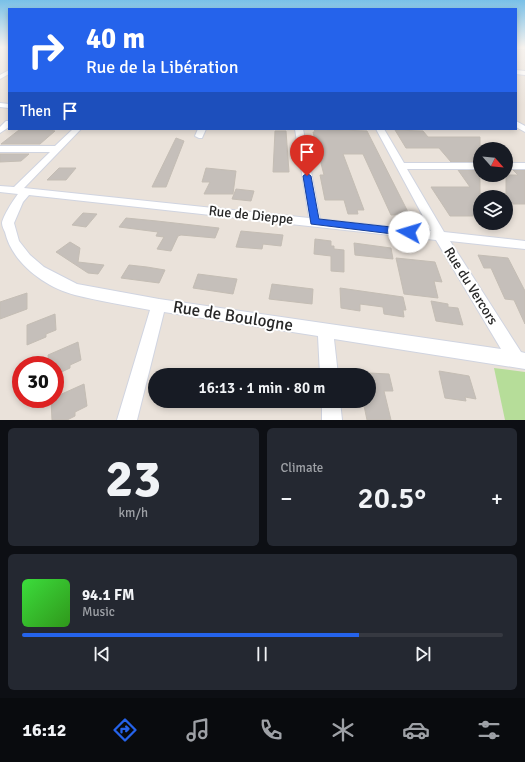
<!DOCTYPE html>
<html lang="en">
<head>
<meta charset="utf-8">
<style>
	:root { --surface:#171b24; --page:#242831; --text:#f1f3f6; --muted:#9ea1a6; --line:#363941; --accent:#2563eb }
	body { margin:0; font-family:Signika,sans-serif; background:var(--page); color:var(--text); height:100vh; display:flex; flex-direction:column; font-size:15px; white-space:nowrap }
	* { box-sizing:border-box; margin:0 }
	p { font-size:13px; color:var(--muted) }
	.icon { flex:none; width:22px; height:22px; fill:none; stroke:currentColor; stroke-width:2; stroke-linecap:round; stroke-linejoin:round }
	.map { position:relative; height:420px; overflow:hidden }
	.panel { display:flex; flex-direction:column; gap:8px; padding:8px; background:#0d0f14; flex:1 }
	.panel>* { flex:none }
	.banner { position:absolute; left:8px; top:8px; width:509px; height:122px; border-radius:0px; box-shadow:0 2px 6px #0003; background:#2563eb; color:#fff; overflow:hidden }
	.needle { width:26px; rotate:117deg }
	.fabs { position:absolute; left:473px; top:142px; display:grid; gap:8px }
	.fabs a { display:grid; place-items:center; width:40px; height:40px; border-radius:50%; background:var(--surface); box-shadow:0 2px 6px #0003; font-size:20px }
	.speed { position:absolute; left:12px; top:356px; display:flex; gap:8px; font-size:20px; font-weight:700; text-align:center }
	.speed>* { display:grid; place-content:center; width:52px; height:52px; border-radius:50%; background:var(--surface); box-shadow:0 2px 6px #0003; line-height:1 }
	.speed .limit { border:6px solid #d22; background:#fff; color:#111 }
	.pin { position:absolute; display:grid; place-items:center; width:34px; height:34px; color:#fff; margin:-41px -17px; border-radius:50% 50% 50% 0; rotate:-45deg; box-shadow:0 0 4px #0007 }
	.pin .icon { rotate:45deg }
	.me { position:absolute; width:44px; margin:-22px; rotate:276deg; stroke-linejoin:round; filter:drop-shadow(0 0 3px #0008) }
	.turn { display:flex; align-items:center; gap:14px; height:84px; padding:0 12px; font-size:18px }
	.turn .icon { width:52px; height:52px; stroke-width:2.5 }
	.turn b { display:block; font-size:28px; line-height:34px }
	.then { display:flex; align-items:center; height:38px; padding:0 12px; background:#0003; gap:8px; font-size:15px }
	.big { font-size:30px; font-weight:600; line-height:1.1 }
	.panel .widget { flex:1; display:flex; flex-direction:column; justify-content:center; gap:6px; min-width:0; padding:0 14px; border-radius:6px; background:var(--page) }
	.panel .dial { align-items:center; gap:0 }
	.dial b { font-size:52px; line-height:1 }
	.song { display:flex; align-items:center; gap:12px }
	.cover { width:48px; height:48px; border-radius:6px; background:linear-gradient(135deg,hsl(120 70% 55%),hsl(110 70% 35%)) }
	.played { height:4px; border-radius:2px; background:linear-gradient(90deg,var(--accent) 70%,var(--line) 70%) }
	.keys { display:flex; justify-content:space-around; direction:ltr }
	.heat { display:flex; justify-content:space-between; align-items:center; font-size:22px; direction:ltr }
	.panel .tiles { flex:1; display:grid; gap:8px; grid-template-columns:1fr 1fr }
	.widget:last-child { grid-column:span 2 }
	.trip { position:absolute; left:148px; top:368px; width:228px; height:40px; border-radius:20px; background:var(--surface); box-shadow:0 2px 6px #0003; font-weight:600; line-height:40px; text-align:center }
	.dock { display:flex; height:64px; justify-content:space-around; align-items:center; background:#090b0e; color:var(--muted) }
	.dock .icon { width:28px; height:28px }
	.dock .selected { color:var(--accent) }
	.dock b { font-size:18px; color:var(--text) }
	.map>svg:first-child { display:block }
</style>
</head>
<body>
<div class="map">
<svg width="525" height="420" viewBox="0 0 525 420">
	<rect width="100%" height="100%" fill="#eae2da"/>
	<!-- green -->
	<path fill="#b6dd99" d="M494,368L525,372V420H505Z"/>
	<!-- building -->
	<g fill="#c5bfba" stroke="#c4bdb4">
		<path d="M314,129L367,131L409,214L391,215L363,154H343L364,210H357L358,214H348L344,200H325L320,175H324L313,132H315Z"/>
		<path d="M19,130H50L55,131L40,144H1Z"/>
		<path d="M395,130L423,131L428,137H480V162H451L439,148H406Z"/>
		<path d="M275,131H286L289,172H273Z"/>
		<path d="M176,138L184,141L166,187H152Z"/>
		<path d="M0,154H29L21,161L0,162Z"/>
		<path d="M59,168H76L66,180H47Z"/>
		<path d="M206,168L236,171L233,194H204L210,182H202Z"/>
		<path d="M458,170H480V216H450L431,187H470Z"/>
		<path d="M513,170H525V204H506V175H518Z"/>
		<path d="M236,189L254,191L251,201L232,199Z"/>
		<path d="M83,213L97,214L86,227L72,225Z"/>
		<path d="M126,218L157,221L219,228L215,238L181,235L178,236L171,251L157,249L164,237L156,236L158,232L119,227Z"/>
		<path d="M241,231L283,235L281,246L263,244L262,249L236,247Z"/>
		<path d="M315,239L331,241V246H334V249L344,250V272L331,271V256L314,254Z"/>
		<path d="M70,242L80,248L78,262L104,265L98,274L88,273L56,252Z"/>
		<path d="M354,243L391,248L393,259L355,255Z"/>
		<path d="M478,255L508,258L525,291V324L514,300L505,299L491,268H484Z"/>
		<path d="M396,258L435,262L442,282L434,281L438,298L404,294Z"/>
		<path d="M129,265L147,267L165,270L159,283L121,278Z"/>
		<path d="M198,274L237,279L233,294L193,288Z"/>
		<path d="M272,284L313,289L312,304L269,299Z"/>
		<path d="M340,288L403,297L406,310H403L404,317L384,314L383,307L360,304V311L341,308Z"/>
		<path d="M27,293V309L0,319V302Z"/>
		<path d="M431,301L448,304V307L458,308L463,325L436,321Z"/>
		<path d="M55,314L56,330L46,334V337L27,345V325Z"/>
		<path d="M78,342L81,360L70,365V368L55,375V365H49L48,355Z"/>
		<path d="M439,371L469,376L476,399L465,397L466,401L445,398Z"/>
		<path d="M369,373L389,374L393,391H384L391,420H367L363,401H369Z"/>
		<path d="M84,384L87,406L75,412V416L67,420H52L51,399H55V397Z"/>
	</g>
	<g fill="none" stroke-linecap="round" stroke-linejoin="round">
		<defs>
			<g id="street">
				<rect x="516" y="47" width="9" height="2"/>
				<path d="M9,70V74L0,79V75Z"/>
				<path d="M0,103L9,104V108L0,107Z"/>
				<path d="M6,121H9V127L0,133V127Z"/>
				<path d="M516,121L525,126V132L516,127Z"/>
				<path d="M73,129H81L24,188L309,218L295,129H303L320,219L431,231L376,129H384L404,163H480V169H407L444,232L525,241V249L450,241L521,352L525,353V369L334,339L338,375H320L318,336L164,312L137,420H117L150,310C125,305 99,301 75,295C45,287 12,263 5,232C4,230 2,226 2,223C3,216 14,199 18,194L0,192V186L14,187L50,152H0V146H55ZM29,195L436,240L501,349L159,299L77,284L44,267L30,255L19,241L14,223L23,202Z"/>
				<path d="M198,129H206L202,138H199L195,136Z"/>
				<rect x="506" y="163" width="19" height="6"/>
				<path d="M322,401H340L342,420H322Z"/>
			</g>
			<path id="secondary" d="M516,70L525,71V75L516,74Z"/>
		</defs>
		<!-- street casing -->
		<use href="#street" stroke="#d0d4e0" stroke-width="2"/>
		<!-- secondary casing -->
		<use href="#secondary" stroke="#d0d4e0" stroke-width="2"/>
		<!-- street -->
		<use href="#street" fill="#fff" fill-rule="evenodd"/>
		<!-- secondary -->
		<use href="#secondary" fill="#fff" fill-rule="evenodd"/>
	</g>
	<!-- sky -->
	<linearGradient id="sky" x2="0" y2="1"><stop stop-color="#79c0e7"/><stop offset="0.45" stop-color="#f6f2ee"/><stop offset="1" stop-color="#f6f2ee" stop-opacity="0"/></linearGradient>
	<rect width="525" height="105" fill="url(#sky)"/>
	<!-- route -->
	<path fill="#2563eb" stroke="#184099" d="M307,173L311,176L319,219L409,229L414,232L409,236L311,224L303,176Z"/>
	<g text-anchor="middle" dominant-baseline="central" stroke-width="4" stroke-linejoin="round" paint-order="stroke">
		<!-- street labels -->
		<g font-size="14" fill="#282828" stroke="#fff">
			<text transform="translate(251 215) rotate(6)">Rue de Dieppe</text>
			<text transform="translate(471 286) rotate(58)">Rue du Vercors</text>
		</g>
		<!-- near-street labels -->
		<g font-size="17" fill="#282828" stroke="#fff">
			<text transform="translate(233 316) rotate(9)">Rue de Boulogne</text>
		</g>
	</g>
</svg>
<div class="fabs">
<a><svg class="needle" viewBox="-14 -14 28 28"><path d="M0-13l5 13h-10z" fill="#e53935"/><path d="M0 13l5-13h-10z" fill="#9ea1a6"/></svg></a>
<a><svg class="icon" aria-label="layers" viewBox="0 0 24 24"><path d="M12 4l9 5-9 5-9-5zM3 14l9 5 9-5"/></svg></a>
</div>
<div class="speed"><div class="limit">30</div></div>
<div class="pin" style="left:307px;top:176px;background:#d93025"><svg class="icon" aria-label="arrive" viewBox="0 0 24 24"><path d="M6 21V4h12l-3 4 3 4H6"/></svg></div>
<svg class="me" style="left:409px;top:232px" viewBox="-20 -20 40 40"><circle r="19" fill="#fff"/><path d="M0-13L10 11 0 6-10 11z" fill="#2563eb"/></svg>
<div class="trip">16:13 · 1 min · 80 m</div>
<div class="banner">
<div class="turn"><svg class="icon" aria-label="right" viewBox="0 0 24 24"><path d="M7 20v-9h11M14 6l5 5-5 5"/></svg><div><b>40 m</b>Rue de la Libération</div></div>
<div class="then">Then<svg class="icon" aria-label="arrive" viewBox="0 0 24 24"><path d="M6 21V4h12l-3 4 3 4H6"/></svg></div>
</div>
</div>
<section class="panel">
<div class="tiles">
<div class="widget dial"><b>23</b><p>km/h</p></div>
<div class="widget"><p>Climate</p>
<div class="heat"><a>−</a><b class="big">20.5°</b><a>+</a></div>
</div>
<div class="widget">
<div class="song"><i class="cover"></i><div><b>94.1 FM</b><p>Music</p></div></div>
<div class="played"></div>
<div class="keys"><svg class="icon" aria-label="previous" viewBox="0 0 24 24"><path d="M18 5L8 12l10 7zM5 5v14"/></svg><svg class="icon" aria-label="pause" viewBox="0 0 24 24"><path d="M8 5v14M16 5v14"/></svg><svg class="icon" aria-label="next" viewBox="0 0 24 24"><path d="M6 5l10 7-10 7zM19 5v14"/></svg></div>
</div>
</div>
</section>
<nav class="dock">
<b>16:12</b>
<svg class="icon selected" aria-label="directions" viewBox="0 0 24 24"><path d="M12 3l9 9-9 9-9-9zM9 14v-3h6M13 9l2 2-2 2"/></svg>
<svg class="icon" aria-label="music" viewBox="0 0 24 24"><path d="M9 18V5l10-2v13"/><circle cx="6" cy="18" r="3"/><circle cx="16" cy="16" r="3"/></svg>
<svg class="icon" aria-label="phone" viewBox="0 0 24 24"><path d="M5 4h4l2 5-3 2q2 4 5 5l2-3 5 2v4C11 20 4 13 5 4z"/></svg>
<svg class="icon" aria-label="climate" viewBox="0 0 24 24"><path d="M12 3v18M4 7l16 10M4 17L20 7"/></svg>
<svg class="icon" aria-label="car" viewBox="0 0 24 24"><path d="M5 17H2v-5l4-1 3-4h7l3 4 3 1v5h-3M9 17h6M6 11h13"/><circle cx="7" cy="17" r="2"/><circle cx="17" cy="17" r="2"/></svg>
<svg class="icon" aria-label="filters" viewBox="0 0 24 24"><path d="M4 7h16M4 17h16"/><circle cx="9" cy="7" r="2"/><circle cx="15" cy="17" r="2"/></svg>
</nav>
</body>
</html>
